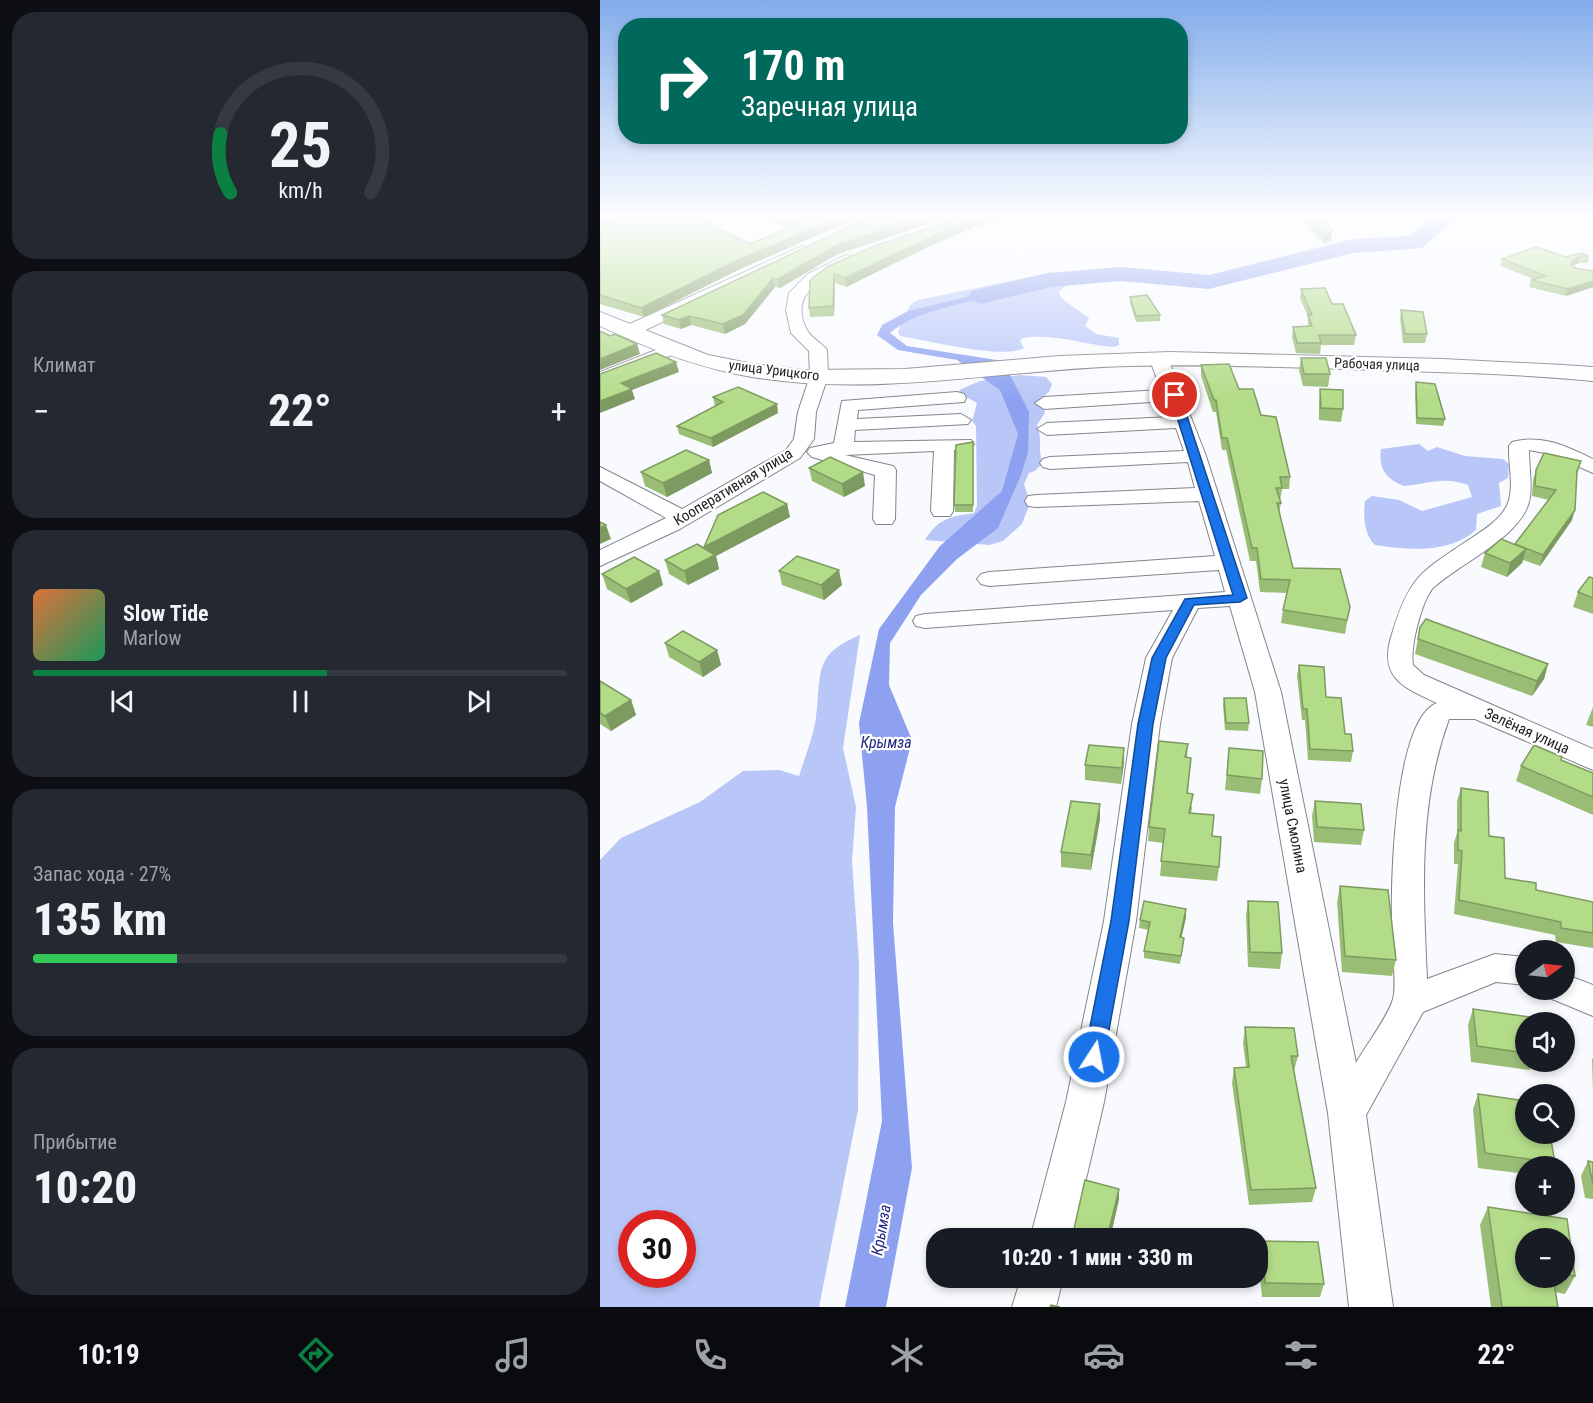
<!DOCTYPE html>
<html lang="ru">
<head>
<meta charset="utf-8">
<style>
	:root { --surface:#171b24; --page:#242831; --text:#f1f3f6; --muted:#9ea1a6; --line:#363941; --accent:#0b8043 }
	body { margin:0; font-family:"Roboto Condensed",sans-serif; background:var(--page); color:var(--text); height:100vh; display:flex; flex-direction:column; font-size:22px; white-space:nowrap }
	* { box-sizing:border-box; margin:0 }
	p { font-size:20px; color:var(--muted) }
	.icon { flex:none; width:33px; height:33px; fill:none; stroke:currentColor; stroke-width:2; stroke-linecap:round; stroke-linejoin:round }
	.map { position:relative; flex:1; overflow:hidden }
	.sheet { display:flex; flex-direction:column; gap:12px; padding:12px; background:#0d0f14; width:600px }
	.sheet>* { flex:none }
	.banner { position:absolute; left:18px; top:18px; width:570px; height:126px; border-radius:24px; box-shadow:0 3px 9px #0003; background:#00695c; color:#fff; overflow:hidden }
	.needle { width:39px; rotate:75deg }
	.controls { position:absolute; left:915px; top:940px; display:grid; gap:12px }
	.controls a { display:grid; place-items:center; width:60px; height:60px; border-radius:50%; background:var(--surface); box-shadow:0 3px 9px #0003; font-size:30px }
	.speed { position:absolute; left:18px; top:1210px; display:flex; gap:12px; font-size:30px; font-weight:700; text-align:center }
	.speed>* { display:grid; place-content:center; width:78px; height:78px; border-radius:50%; background:var(--surface); box-shadow:0 3px 9px #0003; line-height:1 }
	.speed .limit { border:9px solid #d22; background:#fff; color:#111 }
	.pin { position:absolute; display:grid; place-items:center; width:51px; height:51px; color:#fff; margin:-26px; border:3px solid #fff; border-radius:50%; box-shadow:0 2px 6px #0007 }
	.me { position:absolute; width:66px; margin:-33px; rotate:11deg; stroke-linejoin:round; filter:drop-shadow(0 0 4px #0008) }
	.turn { display:flex; align-items:center; gap:21px; height:126px; padding:0 24px; font-size:27px }
	.turn .icon { width:78px; height:78px; stroke-width:2.5 }
	.turn b { display:block; font-size:42px; line-height:51px }
	.big { font-size:45px; font-weight:800; line-height:1.1 }
	.sheet .card { flex:1; display:flex; flex-direction:column; justify-content:center; gap:9px; min-width:0; padding:0 21px; border-radius:24px; background:var(--page) }
	.sheet .dial { align-items:center; gap:0 }
	.dial svg { height:156px; overflow:visible; fill:none; stroke:var(--line); stroke-width:7; stroke-linecap:round; text-anchor:middle }
	.dial text { fill:var(--text); stroke:none }
	.song { display:flex; align-items:center; gap:18px }
	.cover { width:72px; height:72px; border-radius:9px; background:linear-gradient(135deg,hsl(20 70% 55%),hsl(150 70% 35%)) }
	.played { height:6px; border-radius:3px; background:linear-gradient(90deg,var(--accent) 55%,var(--line) 55%) }
	.keys { display:flex; justify-content:space-around; direction:ltr }
	.heat { display:flex; justify-content:space-between; align-items:center; font-size:33px; direction:ltr }
	.charge { height:9px; border-radius:4px; background:linear-gradient(90deg,#34c759 27%,var(--line) 0) }
	.trip { position:absolute; left:326px; top:1228px; width:342px; height:60px; border-radius:24px; background:var(--surface); box-shadow:0 3px 9px #0003; font-weight:800; line-height:60px; text-align:center }
	.tabs { display:flex; height:96px; justify-content:space-around; align-items:center; background:#090b0e; color:var(--muted) }
	.tabs .icon { width:42px; height:42px }
	.tabs .selected { color:var(--accent) }
	.tabs b { font-size:27px; color:var(--text) }
	main { display:flex; flex:1; min-height:0 }
	.map>svg:first-child { display:block }
</style>
</head>
<body>
<main>
<section class="sheet">
<div class="card dial"><svg viewBox="0 0 100 80">
<path d="M14 69A42 42 0 1 1 86 69"/>
<path d="M14 69A42 42 0 0 1 9 39" stroke="#0b8043"/>
<text x="50" y="56" font-size="32" font-weight="700">25</text>
<text x="50" y="72" font-size="11">km/h</text>
</svg></div>
<div class="card"><p>Климат</p>
<div class="heat"><a>−</a><b class="big">22°</b><a>+</a></div>
</div>
<div class="card">
<div class="song"><i class="cover"></i><div><b>Slow Tide</b><p>Marlow</p></div></div>
<div class="played"></div>
<div class="keys"><svg class="icon" aria-label="previous" viewBox="0 0 24 24"><path d="M18 5L8 12l10 7zM5 5v14"/></svg><svg class="icon" aria-label="pause" viewBox="0 0 24 24"><path d="M8 5v14M16 5v14"/></svg><svg class="icon" aria-label="next" viewBox="0 0 24 24"><path d="M6 5l10 7-10 7zM19 5v14"/></svg></div>
</div>
<div class="card"><p>Запас хода · 27%</p><b class="big">135 km</b><div class="charge"></div></div>
<div class="card"><p>Прибытие</p><b class="big">10:20</b></div>
</section>
<div class="map">
<svg width="993" height="1307" viewBox="0 0 993 1307">
	<rect width="100%" height="100%" fill="#f9fafe"/>
	<!-- forest -->
	<g fill="#b9c7f8" fill-rule="evenodd">
		<path d="M449,273L463,275L469,282L459,292L461,298L489,318L485,326L496,334L519,338V345L513,347C484,344 450,333 423,338L420,341L424,348C403,360 326,340 300,336L298,331L310,305L318,300Z"/>
		<path d="M419,375L446,377L452,384L449,392L440,400L445,413L437,425C443,440 437,449 443,463L435,471L429,473L424,484L430,503L422,524L403,541L389,545L325,540C339,518 349,517 374,513L377,506L376,426L372,421L377,403L361,394L359,390L380,381Z"/>
		<path d="M819,444L828,451L837,447L865,456L903,459L909,464L908,478L899,483L901,506L877,514L876,530C849,554 808,550 775,545C764,535 763,515 765,501L772,496L799,500L822,511L872,497L868,485C841,476 830,484 804,486C786,479 778,469 781,449Z"/>
		<path d="M260,635L243,748L256,807L252,861L259,963L258,1110L219,1307H0V860L21,838L100,802L143,771L179,770L199,776C205,757 213,737 216,718C222,673 212,655 260,635ZM32,1224H82V1275H32Z"/>
	</g>
	<!-- water -->
	<path fill="#8da1f0" d="M429,282L436,286C397,297 317,307 290,333L307,346L403,361L429,412L428,452L421,475L398,528L357,559L321,595L290,643L289,685L312,740L295,807L293,923L312,1168L286,1307H245L282,1121L267,807L259,723L279,629L340,546L402,491L418,434L400,390L357,360L298,350L277,335L282,325L308,311Z"/>
	<g fill="none" stroke-linecap="round" stroke-linejoin="round">
		<!-- river -->
		<path fill="#8da1f0" fill-rule="evenodd" d="M833,217H858L822,248L753,253L609,289L521,281L451,287L381,304L372,301L368,296L372,291L448,273L521,267L609,275L753,239L808,236Z"/>
		<defs>
			<g id="minor">
				<path d="M202,246L209,250L207,253L35,335L29,336L21,331L23,327Z"/>
				<path d="M246,255L251,256L253,259L251,262C225,277 187,293 207,330C211,338 222,343 227,350L228,376L216,412L214,439L200,458L80,529L0,566V550L66,518L0,481V467L82,509L186,450L194,439L198,412L210,376L209,351L191,333L186,310L189,293L208,274Z"/>
				<path d="M71,344L77,345L80,349L77,353L0,383V372Z"/>
				<path d="M559,355L568,360L584,395L583,397L606,456L681,692L756,1063C765,1047 789,1015 793,999C797,986 792,947 792,930C791,887 793,720 837,703C802,687 778,677 792,634C810,575 821,572 870,539C882,531 897,522 905,509C916,492 908,465 909,446L912,442C943,434 966,446 993,459V473L950,454L929,450C929,466 932,482 930,497C925,536 859,563 832,589C821,604 810,647 813,665L824,675L993,749V770L875,719H849C818,803 823,891 827,979L895,954L926,957V985L896,982L823,1012L766,1115L793,1307H749L728,1113L655,692L630,606L598,608L572,658L560,724L536,921L504,1102L472,1239H430L466,1102L504,921L532,724L546,658L573,610L325,628L316,626L313,621L316,616L325,614L625,592L619,570L389,586L381,584L377,579L381,574L389,572L615,556L599,501L436,507L428,506L425,501L428,496L436,495L595,488L588,462L450,469L443,467L440,463L443,459L450,457L584,451L576,428L447,435L437,429L447,423L571,417L566,401L444,409L435,403L444,397L561,390L550,360Z"/>
				<path d="M357,392L364,394L366,398L364,402L258,410L257,419L361,414L371,420L368,424L255,430L254,442L371,440L374,444L371,448L354,450L353,511L350,516H334L331,511L334,451L245,455L293,466L296,470L295,519L292,524H276L273,519L275,475L212,457L207,452L210,448L234,443L242,401Z"/>
				<path d="M964,974L993,985V1016L952,999L947,990H964Z"/>
				<path d="M421,1278H463L456,1307H412Z"/>
			</g>
			<path id="major" d="M0,312L108,355L153,364L203,370L305,369L459,356L570,352L842,359L963,365L993,367V381C911,373 829,372 746,369C674,367 602,364 529,366C405,369 277,398 152,377C98,368 49,349 0,326Z"/>
		</defs>
		<!-- minor casing -->
		<use href="#minor" stroke="#83858d" stroke-width="2"/>
		<!-- major casing -->
		<use href="#major" stroke="#83858d" stroke-width="2"/>
		<!-- minor -->
		<use href="#minor" fill="#fff" fill-rule="evenodd"/>
		<!-- major -->
		<use href="#major" fill="#fff" fill-rule="evenodd"/>
	</g>
	<!-- wall -->
	<g fill="#9abd76" fill-rule="evenodd">
		<path d="M26,217H107L100,219L150,244L190,228L162,217H259L138,270L44,317L0,304V226Z"/>
		<path d="M270,217L334,222L238,254L180,288L175,287L145,324L125,334L91,325L81,329L64,324L62,315Z"/>
		<path d="M417,217L389,221L334,244L246,287L235,283L234,316L210,317L209,308L210,281L353,220Z"/>
		<path d="M701,217H724L732,231L731,240L724,244Z"/>
		<path d="M982,253L989,256L988,263H978L973,266L975,268L993,271V287L966,296L929,287L931,280L934,279L900,266L902,259L966,257Z"/>
		<path d="M701,289L732,304L756,335L754,345H721L720,354L696,353L692,337L693,327L708,326V317L700,298Z"/>
		<path d="M530,297L560,315V321L536,322L530,303Z"/>
		<path d="M801,310L827,334L825,343H803L800,319Z"/>
		<path d="M701,358L730,374L728,387L703,386L699,370Z"/>
		<path d="M601,365L639,389L661,415L690,477L689,489H682L680,501L681,503L679,513L693,568L750,607L745,634L681,623L683,610L687,593L660,592L656,561H650L626,450H622L616,412H613L601,376Z"/>
		<path d="M816,382L845,419L843,426L816,424L815,388Z"/>
		<path d="M720,389L743,409L741,422L719,420V401Z"/>
		<path d="M113,397L178,413L113,447L79,434L77,426L115,406Z"/>
		<path d="M373,449V512H355L354,505Z"/>
		<path d="M109,460L112,473L67,497L45,486L41,472Z"/>
		<path d="M981,461L977,475L972,520L940,566L923,560L922,563L907,577L881,567L885,553L915,544L949,500L932,496L933,480L936,470Z"/>
		<path d="M209,468L265,486L244,497L212,481Z"/>
		<path d="M187,504L190,517L116,556L119,569L88,585L69,574L65,560L104,548Z"/>
		<path d="M59,571L63,585L31,603L7,589L2,574Z"/>
		<path d="M179,571L242,585L224,600L182,585Z"/>
		<path d="M993,578V614L973,607L978,592Z"/>
		<path d="M820,627L948,664L944,679L932,696L815,654Z"/>
		<path d="M65,643L117,650L121,665L103,677L69,657Z"/>
		<path d="M699,665L726,697L753,751L751,762L708,760L705,720H702L697,676Z"/>
		<path d="M0,681L31,700L36,715L11,731L0,724Z"/>
		<path d="M624,698L649,723L648,731L625,730L623,705Z"/>
		<path d="M993,707V727L986,725Z"/>
		<path d="M588,744L587,758H591L588,793L592,808L591,813L612,836L619,867L617,881L560,876L563,843L548,841L549,827Z"/>
		<path d="M629,748L662,779L660,794L625,790Z"/>
		<path d="M961,760L993,773V815L916,781L921,766Z"/>
		<path d="M524,763L521,784L485,780V765Z"/>
		<path d="M861,788L889,836L905,878L936,890L993,902V948L956,942L955,935L854,914L858,864H854V843L857,833V801Z"/>
		<path d="M715,801L764,830L761,845L714,842L712,816Z"/>
		<path d="M500,819L491,870L461,867V852Z"/>
		<path d="M740,886L796,960L792,976L742,972L737,902Z"/>
		<path d="M648,901L682,953L680,969L648,967L646,916Z"/>
		<path d="M586,909V917L581,937L583,945L580,964L544,958V951L549,930L539,928L540,920Z"/>
		<path d="M873,1009L926,1023V1062H934L930,1070L871,1062L868,1025Z"/>
		<path d="M645,1027L698,1056L694,1071L716,1188L712,1202L649,1205L632,1083L634,1068L646,1067L643,1043Z"/>
		<path d="M993,1058V1092L992,1059Z"/>
		<path d="M878,1094L955,1163L953,1167H926V1174L878,1168L873,1109Z"/>
		<path d="M988,1161L993,1162V1199L985,1198L981,1176Z"/>
		<path d="M888,1207L967,1219L975,1276L965,1294L955,1292L958,1307H891L880,1225ZM926,1239H964V1278H926Z"/>
		<path d="M661,1241L724,1284L720,1297H662L658,1255Z"/>
	</g>
	<!-- shaded-wall -->
	<g fill="#7d9a60">
		<path d="M0,217H22L0,224Z"/>
		<path d="M240,217H259L138,270L44,317L41,308L136,261Z"/>
		<path d="M323,217H342L334,222L238,254L180,288L178,279L237,245Z"/>
		<path d="M379,217H417L389,221L334,244L246,287L245,278L333,236Z"/>
		<path d="M732,231L731,240L724,244L725,236Z"/>
		<path d="M980,256L978,263L970,268L972,261Z"/>
		<path d="M234,274L235,283L234,316L233,306Z"/>
		<path d="M173,278L175,287L145,324L125,334L123,324Z"/>
		<path d="M993,281V287L966,296L968,289Z"/>
		<path d="M89,316L91,325L81,329L79,320Z"/>
		<path d="M37,344L40,354L0,370V359Z"/>
		<path d="M76,362L79,372L32,390L35,399L0,413V401L21,383Z"/>
		<path d="M177,404L178,413L113,447L111,438Z"/>
		<path d="M109,460L112,473L67,497L63,483Z"/>
		<path d="M263,472L265,486L244,497L242,484Z"/>
		<path d="M187,504L190,517L116,556L119,569L88,585L84,571L107,559L104,547Z"/>
		<path d="M975,510L972,520L940,566L943,555Z"/>
		<path d="M6,525L11,539L0,544V528Z"/>
		<path d="M926,549L922,563L907,577L910,563Z"/>
		<path d="M239,570L242,585L224,600L221,585Z"/>
		<path d="M59,571L63,585L31,603L26,589Z"/>
		<path d="M117,650L121,665L103,677L99,662Z"/>
		<path d="M948,664L944,679L932,696L937,681Z"/>
		<path d="M31,700L36,715L11,731L5,716Z"/>
		<path d="M524,748V763L521,784L522,768Z"/>
		<path d="M500,804V819L491,870V855Z"/>
		<path d="M586,909V917L580,945V937Z"/>
		<path d="M519,1189V1200L510,1239H507Z"/>
	</g>
	<!-- building -->
	<g fill="#b3dc89" stroke="#7d9a60" stroke-width="1.5">
		<path d="M26,217H95L150,244L200,223L183,217H240L136,261L41,308L0,295V226Z"/>
		<path d="M270,217H323L237,245L178,279L173,278L143,315L123,324L89,316L79,320L62,315Z"/>
		<path d="M356,217H379L333,236L245,278L234,274L233,306L209,308L210,281L214,277L229,266L272,247L353,220Z"/>
		<path d="M709,217H724L732,231L725,236Z"/>
		<path d="M936,247L966,257L982,253L989,256H980L972,261L971,265L975,268L993,271V281L968,289L931,280L946,276L902,259Z"/>
		<path d="M725,288L732,304H743L756,335H719L721,343H697L693,327L712,326L708,315H712L701,289Z"/>
		<path d="M547,295L560,315L536,316L530,297Z"/>
		<path d="M801,310L823,312L827,334H805Z"/>
		<path d="M0,331L10,336L15,334L37,344L0,359Z"/>
		<path d="M56,353L76,362L21,383L32,389L0,401V374Z"/>
		<path d="M701,358H726L730,374H704Z"/>
		<path d="M629,364L639,389H653L661,415L676,417L690,477H680L682,488H676L681,503H677L693,568L740,569L750,607L747,620L683,610L690,580L661,579L657,548H652L627,438H622L616,400H614L601,365Z"/>
		<path d="M816,382L835,384L845,419L817,418Z"/>
		<path d="M138,387L177,404L111,438L77,426L123,402L113,397Z"/>
		<path d="M720,389L743,390V409L721,408Z"/>
		<path d="M373,442V505H354L356,445Z"/>
		<path d="M86,450L109,460L63,483L41,472Z"/>
		<path d="M944,453L981,461L977,471L975,510L943,555L915,544L956,490L935,486L936,470Z"/>
		<path d="M230,457L263,472L242,484L209,468Z"/>
		<path d="M163,492L187,504L104,547L118,515Z"/>
		<path d="M0,522L6,525L0,528Z"/>
		<path d="M901,539L926,549L910,563L885,553Z"/>
		<path d="M97,544L115,555L84,571L65,560Z"/>
		<path d="M197,556L239,570L221,585L179,571Z"/>
		<path d="M34,557L59,571L26,589L2,574Z"/>
		<path d="M989,577L993,578V598L978,592Z"/>
		<path d="M826,619L948,664L937,681L818,639L820,627Z"/>
		<path d="M83,631L117,650L99,662L65,643Z"/>
		<path d="M699,665L724,667L726,697L741,698L745,734H751L753,751L710,749L707,709H703Z"/>
		<path d="M0,681L31,700L5,716L0,713Z"/>
		<path d="M624,698H646L649,723H626Z"/>
		<path d="M559,741L588,744L585,757L591,758L587,793L593,794L589,813L614,815L612,836L621,837L619,867L561,861L565,829L549,827Z"/>
		<path d="M489,745L524,748L522,768L485,765Z"/>
		<path d="M934,745L962,757L961,760L993,773V797L921,766Z"/>
		<path d="M629,748L663,751L662,779L627,775Z"/>
		<path d="M861,788L888,792L889,836L904,838L905,878L936,883V890L993,902V933L961,928V922L859,900L862,851L858,850V830L861,831Z"/>
		<path d="M471,801L500,804L491,855L461,852Z"/>
		<path d="M715,801L761,804L764,830L717,827Z"/>
		<path d="M740,886L788,890L796,960L745,956Z"/>
		<path d="M544,901L586,909L580,937L584,938L581,956L544,951L550,922L540,920Z"/>
		<path d="M648,901L678,902L682,953L650,952Z"/>
		<path d="M873,1009L936,1018V1023H926V1053L877,1046Z"/>
		<path d="M645,1027L694,1028L698,1056H691L716,1188L651,1190L634,1068L649,1067Z"/>
		<path d="M878,1094L926,1101V1134H950L955,1163L885,1153Z"/>
		<path d="M988,1161L993,1162V1184Z"/>
		<path d="M485,1180L519,1189L507,1238L509,1239H463L465,1230L474,1229Z"/>
		<path d="M888,1207L967,1219L975,1276L964,1274V1239H926V1278H953L958,1307H902Z"/>
		<path d="M661,1241L718,1242L724,1284L665,1283Z"/>
		<path d="M451,1305L460,1307H450Z"/>
	</g>
	<!-- sky -->
	<linearGradient id="sky" x2="0" y2="1"><stop stop-color="#83aceb"/><stop offset="0.54" stop-color="#fcfdff"/><stop offset="1" stop-color="#fcfdff" stop-opacity="0"/></linearGradient>
	<rect width="993" height="400" fill="url(#sky)"/>
	<!-- route -->
	<path fill="#1a73e8" stroke="#114b97" stroke-width="1.5" d="M575,392L580,395L647,598L640,602L594,605L566,658L553,724L529,921L504,1057L501,1063L494,1066L487,1063L484,1057L511,921L538,724L552,658L585,599L633,595L570,395Z"/>
	<g text-anchor="middle" dominant-baseline="central" stroke-width="4.5" stroke-linejoin="round" paint-order="stroke">
		<!-- far-street labels -->
		<g font-size="14" fill="#1e1f22" stroke="#fff">
			<text transform="translate(777 364) rotate(2)">Рабочая улица</text>
			<text transform="translate(174 370) rotate(7)">улица Урицкого</text>
		</g>
		<!-- street labels -->
		<g font-size="15" fill="#1e1f22" stroke="#fff">
			<text transform="translate(133 487) rotate(-31)">Кооперативная улица</text>
			<text transform="translate(927 731) rotate(24)">Зелёная улица</text>
			<text transform="translate(693 826) rotate(79)">улица Смолина</text>
		</g>
		<!-- water labels -->
		<g font-size="16" font-style="italic" fill="#222983" stroke="#fff">
			<text x="286" y="742">Крымза</text>
			<text transform="translate(281 1230) rotate(-80)">Крымза</text>
		</g>
	</g>
</svg>
<div class="controls">
<a><svg class="needle" viewBox="-14 -14 28 28"><path d="M0-13l5 13h-10z" fill="#e53935"/><path d="M0 13l5-13h-10z" fill="#9ea1a6"/></svg></a>
<a><svg class="icon" aria-label="sound" viewBox="0 0 24 24"><path d="M4 9h4l5-4v14l-5-4H4zM17 9q2 3 0 6"/></svg></a>
<a><svg class="icon" aria-label="search" viewBox="0 0 24 24"><circle cx="10" cy="10" r="6"/><path d="M15 15l6 6"/></svg></a>
<a>+</a>
<a>−</a>
</div>
<div class="speed"><div class="limit">30</div></div>
<div class="pin" style="left:575px;top:395px;background:#d93025"><svg class="icon" aria-label="arrive" viewBox="0 0 24 24"><path d="M6 21V4h12l-3 4 3 4H6"/></svg></div>
<svg class="me" style="left:494px;top:1057px" viewBox="-20 -20 40 40"><circle r="17" fill="#1a73e8" stroke="#fff" stroke-width="3"/><path d="M0-11L8 9 0 5-8 9z" fill="#fff"/></svg>
<div class="trip">10:20 · 1 мин · 330 m</div>
<div class="banner">
<div class="turn"><svg class="icon" aria-label="right" viewBox="0 0 24 24"><path d="M7 20v-9h11M14 6l5 5-5 5"/></svg><div><b>170 m</b>Заречная улица</div></div>
</div>
</div>
</main>
<nav class="tabs">
<b>10:19</b>
<svg class="icon selected" aria-label="directions" viewBox="0 0 24 24"><path d="M12 3l9 9-9 9-9-9zM9 14v-3h6M13 9l2 2-2 2"/></svg>
<svg class="icon" aria-label="music" viewBox="0 0 24 24"><path d="M9 18V5l10-2v13"/><circle cx="6" cy="18" r="3"/><circle cx="16" cy="16" r="3"/></svg>
<svg class="icon" aria-label="phone" viewBox="0 0 24 24"><path d="M5 4h4l2 5-3 2q2 4 5 5l2-3 5 2v4C11 20 4 13 5 4z"/></svg>
<svg class="icon" aria-label="climate" viewBox="0 0 24 24"><path d="M12 3v18M4 7l16 10M4 17L20 7"/></svg>
<svg class="icon" aria-label="car" viewBox="0 0 24 24"><path d="M5 17H2v-5l4-1 3-4h7l3 4 3 1v5h-3M9 17h6M6 11h13"/><circle cx="7" cy="17" r="2"/><circle cx="17" cy="17" r="2"/></svg>
<svg class="icon" aria-label="filters" viewBox="0 0 24 24"><path d="M4 7h16M4 17h16"/><circle cx="9" cy="7" r="2"/><circle cx="15" cy="17" r="2"/></svg>
<b>22°</b>
</nav>
</body>
</html>
